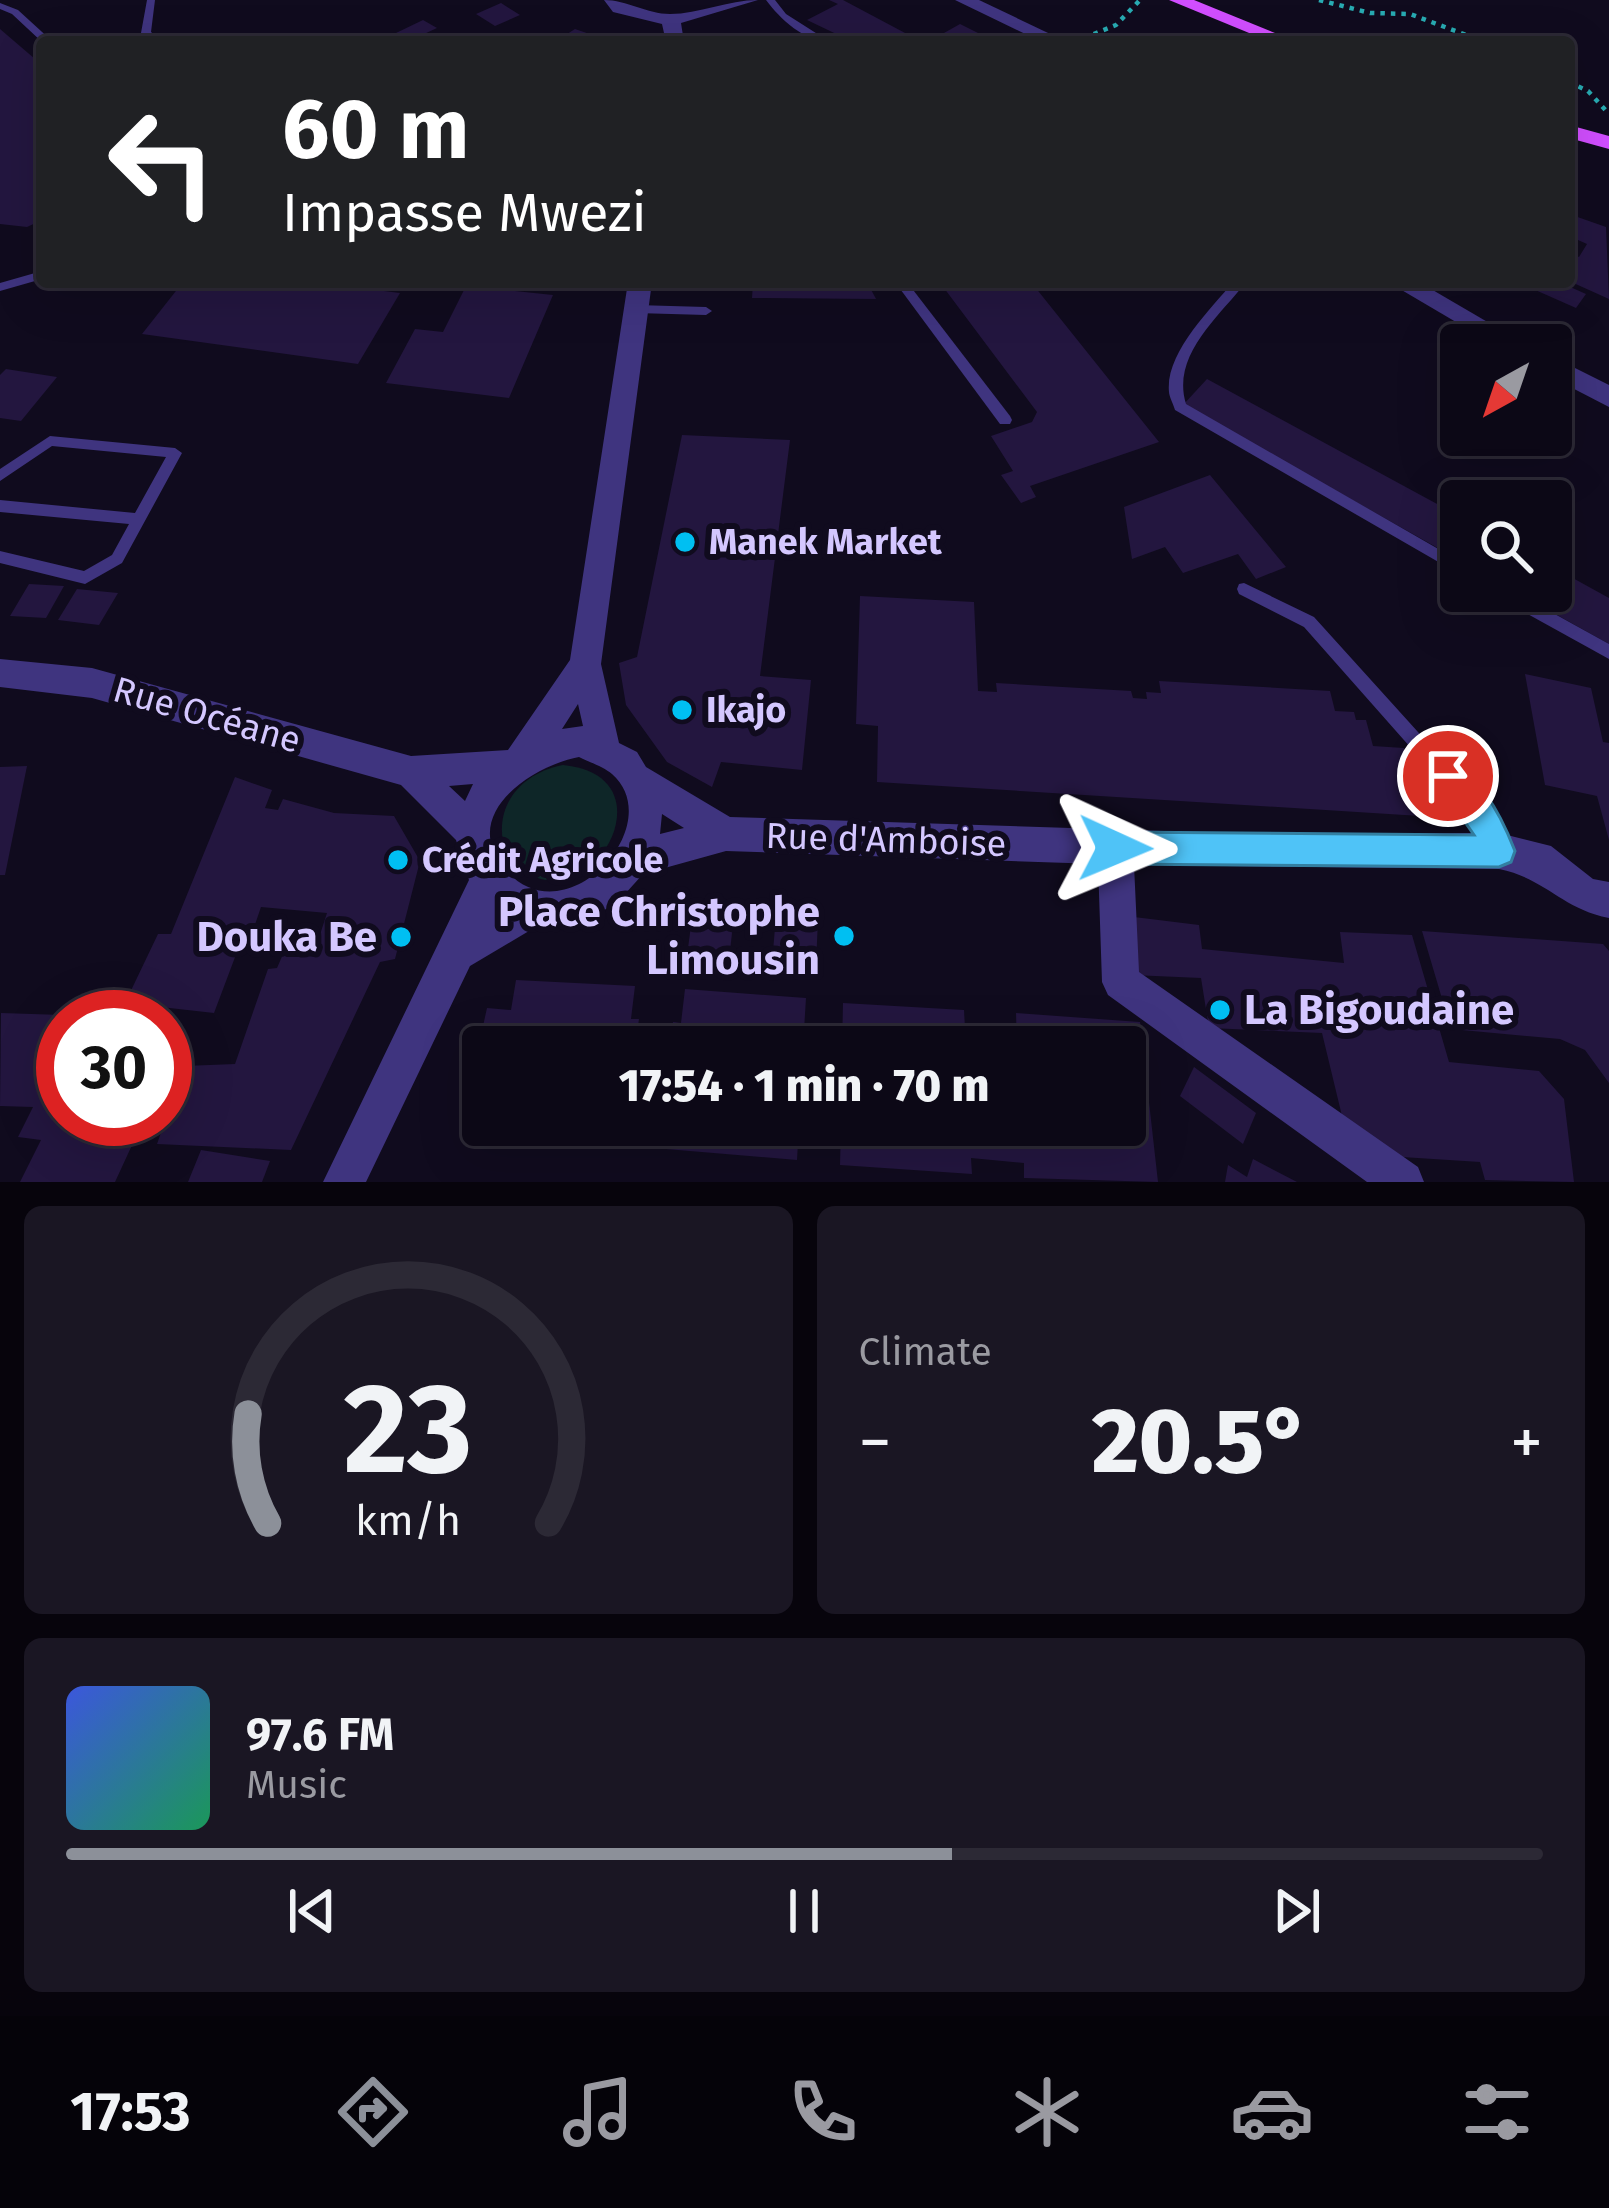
<!DOCTYPE html>
<html lang="en">
<head>
<meta charset="utf-8">
<style>
	:root { --surface:#0c0816; --page:#1a1623; --text:#f1f3f6; --muted:#9a9aa1; --line:#2c2935; --accent:#8c9099 }
	body { margin:0; font-family:"Fira Sans",sans-serif; background:var(--page); color:var(--text); height:100vh; display:flex; flex-direction:column; font-size:45px; white-space:nowrap }
	* { box-sizing:border-box; margin:0 }
	p { font-size:39px; color:var(--muted) }
	.icon { flex:none; width:66px; height:66px; fill:none; stroke:currentColor; stroke-width:2; stroke-linecap:round; stroke-linejoin:round }
	.map { position:relative; height:1182px; overflow:hidden }
	.sheet { display:flex; flex-direction:column; gap:24px; padding:24px; background:#07040c; flex:1 }
	.sheet>* { flex:none }
	.top-card { position:absolute; left:36px; top:36px; width:1539px; height:252px; border-radius:12px; box-shadow:0 12px 48px #0002,0 0 0 3px var(--line); background:#202124; color:#fff; overflow:hidden }
	.needle { width:78px; rotate:220deg }
	.controls { position:absolute; left:1440px; top:324px; display:grid; gap:24px }
	.controls a { display:grid; place-items:center; width:132px; height:132px; border-radius:12px; background:var(--surface); box-shadow:0 12px 48px #0002,0 0 0 3px var(--line); font-size:60px }
	.speed { position:absolute; left:36px; top:990px; display:flex; gap:24px; font-size:60px; font-weight:700; text-align:center }
	.speed>* { display:grid; place-content:center; width:156px; height:156px; border-radius:50%; background:var(--surface); box-shadow:0 12px 48px #0002,0 0 0 3px var(--line); line-height:1 }
	.speed .limit { border:18px solid #d22; background:#fff; color:#111 }
	.pin { position:absolute; display:grid; place-items:center; width:102px; height:102px; color:#fff; margin:-51px; border:6px solid #fff; border-radius:50%; box-shadow:0 3px 12px #0007 }
	.me { position:absolute; width:132px; margin:-66px; rotate:91deg; stroke-linejoin:round; filter:drop-shadow(0 0 9px #0008) }
	.turn { display:flex; align-items:center; gap:42px; height:252px; padding:0 48px; font-size:54px }
	.turn .icon { width:156px; height:156px; stroke-width:2.5 }
	.turn b { display:block; font-size:84px; line-height:102px }
	.big { font-size:90px; font-weight:800; line-height:1.1 }
	.sheet .tile { flex:1; display:flex; flex-direction:column; justify-content:center; gap:18px; min-width:0; padding:0 42px; border-radius:18px; background:var(--page) }
	.sheet .dial { align-items:center; gap:0 }
	.dial svg { height:312px; overflow:visible; fill:none; stroke:var(--line); stroke-width:7; stroke-linecap:round; text-anchor:middle }
	.dial text { fill:var(--text); stroke:none }
	.song { display:flex; align-items:center; gap:36px }
	.cover { width:144px; height:144px; border-radius:18px; background:linear-gradient(135deg,hsl(230 70% 55%),hsl(150 70% 35%)) }
	.played { height:12px; border-radius:6px; background:linear-gradient(90deg,var(--accent) 60%,var(--line) 60%) }
	.keys { display:flex; justify-content:space-around; direction:ltr }
	.heat { display:flex; justify-content:space-between; align-items:center; font-size:66px; direction:ltr }
	.sheet .tiles { flex:1; display:grid; gap:24px; grid-template-columns:1fr 1fr }
	.tile:last-child { grid-column:span 2 }
	.trip { position:absolute; left:462px; top:1026px; width:684px; height:120px; border-radius:12px; background:var(--surface); box-shadow:0 12px 48px #0002,0 0 0 3px var(--line); font-weight:800; line-height:120px; text-align:center }
	.tabs { display:flex; height:192px; justify-content:space-around; align-items:center; background:#050309; color:var(--muted) }
	.tabs .icon { width:84px; height:84px }
	.tabs .on { color:var(--accent) }
	.tabs b { font-size:54px; color:var(--text) }
	.map>svg:first-child { display:block }
</style>
</head>
<body>
<div class="map">
<svg width="1609" height="1182" viewBox="0 0 1609 1182">
	<rect width="100%" height="100%" fill="#100b1e"/>
	<!-- green -->
	<path fill="#0e2628" d="M563,765C680,776 582,939 508,858C489,813 516,774 563,765Z"/>
	<!-- building -->
	<g fill="#23163f">
		<path d="M829,0H843L922,42H853L807,20L838,4Z"/>
		<path d="M501,3L520,15L495,26L476,14Z"/>
		<path d="M423,20L437,28L409,41L396,33Z"/>
		<path d="M960,24L996,42H928Z"/>
		<path d="M0,29L42,65V220L27,227L0,224Z"/>
		<path d="M575,29L610,41V42L561,38Z"/>
		<path d="M1569,214L1606,227L1609,299L1569,281V252L1579,257L1587,244L1569,236Z"/>
		<path d="M183,282H312L400,293L358,364L142,334Z"/>
		<path d="M753,282H867L876,299L752,298Z"/>
		<path d="M962,282H1031L1159,442L1030,486L1036,497L1021,503L1001,475L1013,471L991,436L1032,422L1037,412L944,288Z"/>
		<path d="M1517,282H1559L1586,294L1576,308Z"/>
		<path d="M466,286L553,295L509,398L386,383L415,329L443,332Z"/>
		<path d="M6,369L57,377L21,421L0,418V375Z"/>
		<path d="M1207,379L1461,517V561L1183,405Z"/>
		<path d="M682,435L790,440L760,676L811,680L802,770L721,762L712,787L667,762L626,705L619,663L637,657Z"/>
		<path d="M1210,475L1286,567L1256,579L1238,554L1183,573L1165,547L1132,559L1124,507Z"/>
		<path d="M1551,566L1609,598V644L1514,591H1551Z"/>
		<path d="M29,584L64,586L46,618L10,616Z"/>
		<path d="M77,589L118,593L99,625L58,620Z"/>
		<path d="M860,596L974,602L978,691L997,692L996,683L1131,691L1133,698L1147,699L1146,692L1161,693L1159,681L1330,691L1335,711L1354,712L1356,720H1366L1373,746L1404,748L1457,809L1436,817L877,782L878,726L856,724Z"/>
		<path d="M1525,674L1591,688L1603,742L1609,743V840L1597,796L1545,785Z"/>
		<path d="M27,766L5,875H0V767Z"/>
		<path d="M235,777L272,790L265,808L278,810L283,799L334,813L394,816L420,861L395,959L380,962L291,1150L157,1144L184,1066L235,1064L268,969L277,968L287,945L316,947L327,913L261,907L248,945L240,944L214,1013L125,1003L158,934H171Z"/>
		<path d="M693,910L734,915L729,960L687,956Z"/>
		<path d="M776,916L818,919L816,965L772,963Z"/>
		<path d="M1126,916L1199,925L1202,949L1344,963L1340,932L1412,935L1449,1062L1539,1071L1564,1099L1574,1182L1485,1180L1480,1162L1402,1157L1342,1116L1322,1033L1209,1028L1201,978L1132,975Z"/>
		<path d="M1422,931L1603,944L1609,951V1083L1585,1050L1560,1039L1451,1029Z"/>
		<path d="M516,980L635,986L631,1019H639L635,1047H483V1100L467,1098L487,1008L511,1010Z"/>
		<path d="M685,989L806,998L803,1047H669L673,1022L681,1023Z"/>
		<path d="M843,1003L964,1010L966,1047H842Z"/>
		<path d="M1,1013L63,1015V1119H95L88,1139L133,1143L115,1182H20L41,1140L18,1137L33,1107L0,1106Z"/>
		<path d="M1016,1013L1140,1022L1158,1182L1024,1178V1163L971,1158L972,1174L840,1165L841,1125H1125V1047H1017Z"/>
		<path d="M1194,1067L1256,1113L1243,1144L1180,1096Z"/>
		<path d="M488,1125H799L797,1160L666,1149L668,1134L616,1130L614,1146L486,1138Z"/>
		<path d="M201,1150L270,1161L262,1182H188Z"/>
		<path d="M1253,1159L1297,1182H1225L1228,1165L1247,1177Z"/>
	</g>
	<g fill="none" stroke-linecap="round" stroke-linejoin="round">
		<!-- path -->
		<g stroke="#28abb2" stroke-width="4.5" stroke-dasharray="4.5 6" stroke-linecap="butt">
			<path d="M1319,0L1370,13L1410,14L1485,42"/>
			<path d="M1084,38L1116,25L1140,0"/>
			<path d="M1569,82L1588,91L1609,114"/>
		</g>
		<!-- lane -->
		<g fill="#3f347f" fill-rule="evenodd">
			<path d="M147,0H155L151,32L163,42H152L141,33Z"/>
			<path d="M766,0H775L786,14L830,42C805,42 780,19 766,0Z"/>
			<path d="M0,3L18,10L53,42H42L12,14L0,9Z"/>
			<path d="M1569,238L1578,242V248L1569,247Z"/>
			<path d="M42,271V279L0,291V283Z"/>
			<path d="M895,282H907L1010,416L1012,420L1010,424H1000Z"/>
			<path d="M1233,282H1246C1219,317 1171,355 1186,404L1461,562V575L1175,410C1174,406 1169,396 1169,392C1165,353 1211,309 1233,282Z"/>
			<path d="M636,305L706,307L712,311L706,315L636,313L630,309Z"/>
			<path d="M50,436L175,448L182,453L122,563L85,584L0,563V551L84,571L112,555L129,524L0,512V500L135,513L166,457L52,446L0,481V469Z"/>
			<path d="M1244,583L1314,617L1484,805L1507,848L1504,854L1498,857L1492,854L1472,817L1304,627L1239,594L1237,589L1239,584Z"/>
			<path d="M1492,591H1513L1609,644V659L1495,596Z"/>
		</g>
		<!-- street -->
		<g fill="#3f347f" fill-rule="evenodd">
			<path d="M604,0C627,0 647,14 670,14C699,14 728,0 758,0L681,23L684,42H666L662,24L613,12Z"/>
			<path d="M955,0H979L1067,42H1042Z"/>
			<path d="M628,282H652L601,664L619,743L637,752L646,767L730,817L1227,833H1499L1551,846L1593,879L1609,882V918C1560,908 1547,879 1499,869L1134,865L1139,972L1418,1167L1424,1182H1367L1108,995L1102,982L1098,864L726,851L643,874L616,904L570,927L534,928L470,966L366,1182H323L469,880L456,840L401,785L92,698L0,687V659L92,668L411,756L508,750L570,660ZM578,704L583,726L562,729ZM579,757C589,762 604,767 612,774C671,826 560,945 501,864C462,811 535,765 579,757ZM473,784L465,801L449,786ZM662,814L684,828L660,834Z"/>
			<path d="M1388,282H1419L1527,345H1495Z"/>
			<path d="M1551,356L1609,385V407L1551,377Z"/>
		</g>
		<!-- primary -->
		<g fill="#d14eff" fill-rule="evenodd">
			<path d="M1169,0H1194L1297,42H1271Z"/>
			<path d="M1569,125L1609,136V149L1569,138Z"/>
		</g>
	</g>
	<!-- route -->
	<path fill="#4fc3f7" stroke="#337fa1" stroke-width="3" d="M1448,762C1481,775 1503,820 1515,851L1511,862L1499,867L1115,864L1104,859L1099,848L1104,837L1115,832L1474,835L1433,776L1438,766Z"/>
	<!-- markers -->
	<g fill="#00bff2" stroke="#100b1e" stroke-width="4.5">
		<circle cx="685" cy="542" r="12"/>
		<circle cx="682" cy="710" r="12"/>
		<circle cx="398" cy="860" r="12"/>
		<circle cx="844" cy="936" r="12"/>
		<circle cx="401" cy="937" r="12"/>
		<circle cx="1220" cy="1010" r="12"/>
	</g>
	<g text-anchor="middle" dominant-baseline="central" stroke-width="12" stroke-linejoin="round" paint-order="stroke">
		<!-- poi labels -->
		<g font-size="36" font-weight="bold" fill="#d4c7ff" stroke="#100b1e" text-anchor="start">
			<text x="709" y="542">Manek Market</text>
			<text x="706" y="710">Ikajo</text>
			<text x="422" y="860">Crédit Agricole</text>
		</g>
		<!-- street labels -->
		<g font-size="36" fill="#d4c7ff" stroke="#100b1e">
			<text transform="translate(207 715) rotate(16)">Rue Océane</text>
			<text transform="translate(886 840) rotate(2)">Rue d'Amboise</text>
		</g>
		<!-- near-poi labels -->
		<g font-size="42" font-weight="bold" fill="#d4c7ff" stroke="#100b1e" text-anchor="end">
			<text x="820" y="912">Place Christophe<tspan x="820" dy="48">Limousin</tspan></text>
			<text x="377" y="937">Douka Be</text>
			<text x="1244" y="1010" text-anchor="start">La Bigoudaine</text>
		</g>
	</g>
</svg>
<div class="controls">
<a><svg class="needle" viewBox="-14 -14 28 28"><path d="M0-13l5 13h-10z" fill="#e53935"/><path d="M0 13l5-13h-10z" fill="#9a9aa1"/></svg></a>
<a><svg class="icon" aria-label="search" viewBox="0 0 24 24"><circle cx="10" cy="10" r="6"/><path d="M15 15l6 6"/></svg></a>
</div>
<div class="speed"><div class="limit">30</div></div>
<div class="pin" style="left:1448px;top:776px;background:#d93025"><svg class="icon" aria-label="arrive" viewBox="0 0 24 24"><path d="M6 21V4h12l-3 4 3 4H6"/></svg></div>
<svg class="me" style="left:1115px;top:848px" viewBox="-20 -20 40 40"><path d="M0-17L14 15 0 8-14 15z" fill="#4fc3f7" stroke="#fff" stroke-width="4"/></svg>
<div class="trip">17:54 · 1 min · 70 m</div>
<div class="top-card">
<div class="turn"><svg class="icon" aria-label="left" viewBox="0 0 24 24"><path d="M17 20v-9H6M10 6l-5 5 5 5"/></svg><div><b>60 m</b>Impasse Mwezi</div></div>
</div>
</div>
<section class="sheet">
<div class="tiles">
<div class="tile dial"><svg viewBox="0 0 100 80">
<path d="M14 69A42 42 0 1 1 86 69"/>
<path d="M14 69A42 42 0 0 1 9 41" stroke="#8c9099"/>
<text x="50" y="56" font-size="32" font-weight="700">23</text>
<text x="50" y="72" font-size="11">km/h</text>
</svg></div>
<div class="tile"><p>Climate</p>
<div class="heat"><a>−</a><b class="big">20.5°</b><a>+</a></div>
</div>
<div class="tile">
<div class="song"><i class="cover"></i><div><b>97.6 FM</b><p>Music</p></div></div>
<div class="played"></div>
<div class="keys"><svg class="icon" aria-label="previous" viewBox="0 0 24 24"><path d="M18 5L8 12l10 7zM5 5v14"/></svg><svg class="icon" aria-label="pause" viewBox="0 0 24 24"><path d="M8 5v14M16 5v14"/></svg><svg class="icon" aria-label="next" viewBox="0 0 24 24"><path d="M6 5l10 7-10 7zM19 5v14"/></svg></div>
</div>
</div>
</section>
<nav class="tabs">
<b>17:53</b>
<svg class="icon on" aria-label="directions" viewBox="0 0 24 24"><path d="M12 3l9 9-9 9-9-9zM9 14v-3h6M13 9l2 2-2 2"/></svg>
<svg class="icon" aria-label="music" viewBox="0 0 24 24"><path d="M9 18V5l10-2v13"/><circle cx="6" cy="18" r="3"/><circle cx="16" cy="16" r="3"/></svg>
<svg class="icon" aria-label="phone" viewBox="0 0 24 24"><path d="M5 4h4l2 5-3 2q2 4 5 5l2-3 5 2v4C11 20 4 13 5 4z"/></svg>
<svg class="icon" aria-label="climate" viewBox="0 0 24 24"><path d="M12 3v18M4 7l16 10M4 17L20 7"/></svg>
<svg class="icon" aria-label="car" viewBox="0 0 24 24"><path d="M5 17H2v-5l4-1 3-4h7l3 4 3 1v5h-3M9 17h6M6 11h13"/><circle cx="7" cy="17" r="2"/><circle cx="17" cy="17" r="2"/></svg>
<svg class="icon" aria-label="filters" viewBox="0 0 24 24"><path d="M4 7h16M4 17h16"/><circle cx="9" cy="7" r="2"/><circle cx="15" cy="17" r="2"/></svg>
</nav>
</body>
</html>
